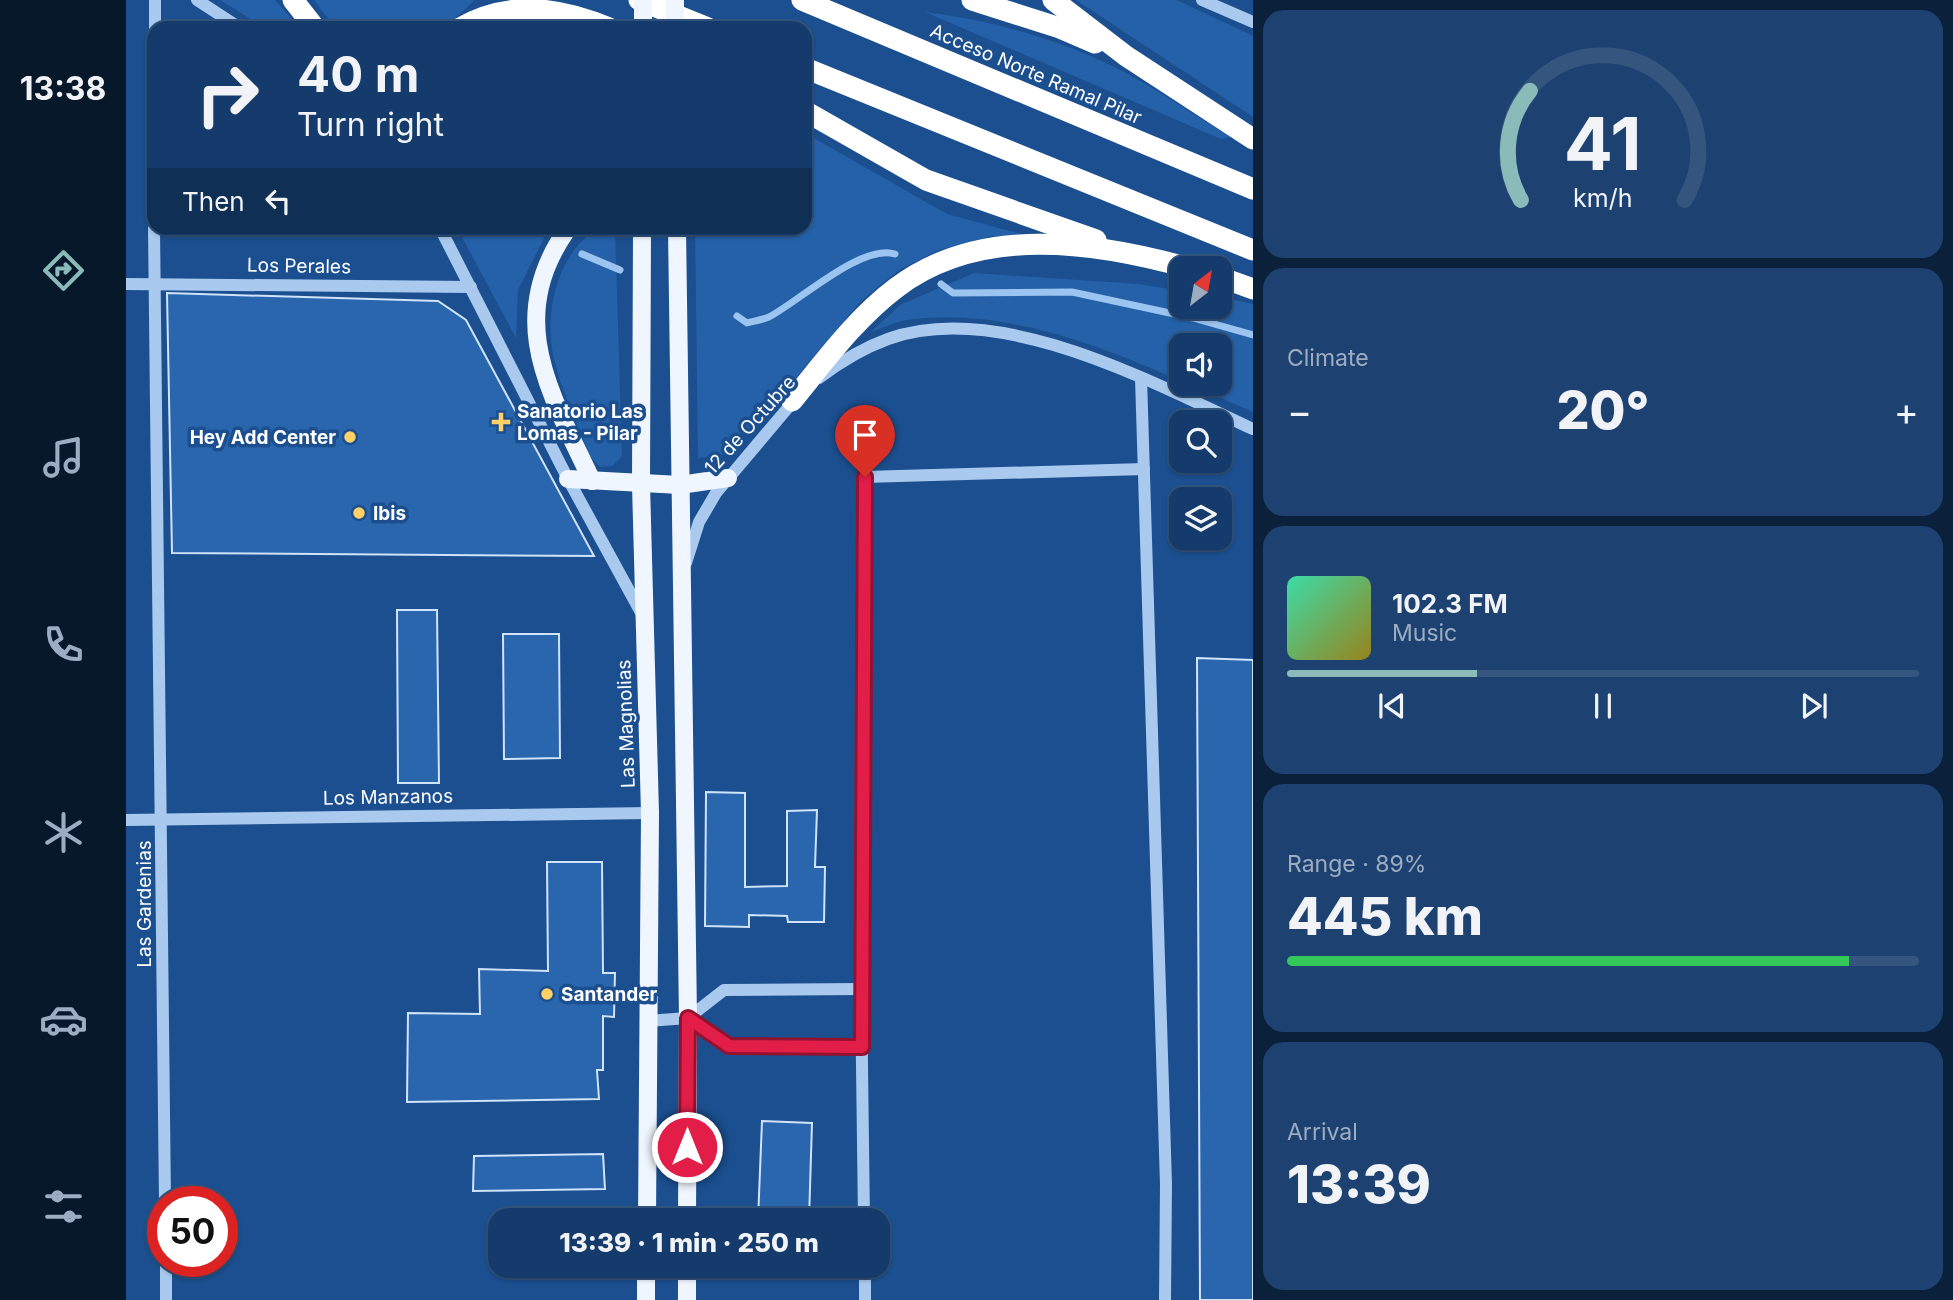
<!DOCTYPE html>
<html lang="en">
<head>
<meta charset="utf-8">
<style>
	:root { --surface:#143b6b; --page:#1d4271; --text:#f1f3f6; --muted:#9dadc1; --line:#33557e; --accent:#8bbbb9 }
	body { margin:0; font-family:Inter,sans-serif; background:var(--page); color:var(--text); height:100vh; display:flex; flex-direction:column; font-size:26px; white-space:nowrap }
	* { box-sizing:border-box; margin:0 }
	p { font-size:23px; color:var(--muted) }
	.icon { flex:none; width:38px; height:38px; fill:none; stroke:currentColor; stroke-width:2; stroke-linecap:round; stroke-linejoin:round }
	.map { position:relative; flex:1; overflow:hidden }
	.panel { display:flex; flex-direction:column; gap:10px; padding:10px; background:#0b203b; width:700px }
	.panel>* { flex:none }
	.guide { position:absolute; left:21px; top:21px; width:665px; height:214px; border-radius:21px; box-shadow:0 2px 5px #0004,0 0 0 2px var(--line); background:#143b6b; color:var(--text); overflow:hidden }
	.needle { width:46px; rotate:31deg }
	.tools { position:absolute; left:1043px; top:256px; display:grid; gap:14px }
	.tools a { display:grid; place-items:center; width:63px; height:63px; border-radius:14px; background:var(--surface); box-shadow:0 2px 5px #0004,0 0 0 2px var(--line); font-size:35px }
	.speed { position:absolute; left:21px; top:1186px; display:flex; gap:14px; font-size:35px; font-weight:700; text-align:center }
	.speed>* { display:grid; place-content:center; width:91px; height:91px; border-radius:50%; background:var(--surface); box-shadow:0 2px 5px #0004,0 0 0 2px var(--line); line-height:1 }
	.speed .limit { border:10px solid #d22; background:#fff; color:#111 }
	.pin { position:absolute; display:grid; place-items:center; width:60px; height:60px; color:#fff; margin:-72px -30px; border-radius:50% 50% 50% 0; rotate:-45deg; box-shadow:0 0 7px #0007 }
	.pin .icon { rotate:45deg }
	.me { position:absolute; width:77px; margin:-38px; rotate:0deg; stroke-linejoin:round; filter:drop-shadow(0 0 5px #0008) }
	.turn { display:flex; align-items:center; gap:24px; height:147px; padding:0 35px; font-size:32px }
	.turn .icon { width:91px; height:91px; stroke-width:2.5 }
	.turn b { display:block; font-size:49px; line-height:60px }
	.then { display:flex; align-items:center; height:66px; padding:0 35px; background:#0003; gap:14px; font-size:26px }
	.big { font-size:52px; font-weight:800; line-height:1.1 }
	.panel .tile { flex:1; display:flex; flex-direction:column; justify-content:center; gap:10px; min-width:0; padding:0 24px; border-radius:21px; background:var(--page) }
	.panel .dial { align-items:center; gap:0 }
	.dial svg { height:182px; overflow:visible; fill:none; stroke:var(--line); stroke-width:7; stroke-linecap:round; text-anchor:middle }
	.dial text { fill:var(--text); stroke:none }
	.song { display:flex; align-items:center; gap:21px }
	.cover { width:84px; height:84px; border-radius:10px; background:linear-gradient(135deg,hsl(160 70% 55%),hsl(50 70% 35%)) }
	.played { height:7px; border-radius:4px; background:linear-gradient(90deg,var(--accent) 30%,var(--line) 30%) }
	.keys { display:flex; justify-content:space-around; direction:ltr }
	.heat { display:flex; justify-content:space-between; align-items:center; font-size:38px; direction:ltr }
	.charge { height:10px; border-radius:5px; background:linear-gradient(90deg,#34c759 89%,var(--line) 0) }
	.trip { position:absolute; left:362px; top:1208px; width:402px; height:70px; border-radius:21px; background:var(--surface); box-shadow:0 2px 5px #0004,0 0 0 2px var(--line); font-weight:800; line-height:70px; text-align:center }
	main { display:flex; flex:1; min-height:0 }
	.tabs { display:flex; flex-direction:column; width:126px; justify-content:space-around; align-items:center; background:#08182b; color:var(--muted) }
	.tabs .icon { width:49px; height:49px }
	.tabs .on { color:var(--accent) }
	.tabs b { font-size:32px; color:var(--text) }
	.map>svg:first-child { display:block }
</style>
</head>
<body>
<main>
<nav class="tabs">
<b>13:38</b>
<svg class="icon on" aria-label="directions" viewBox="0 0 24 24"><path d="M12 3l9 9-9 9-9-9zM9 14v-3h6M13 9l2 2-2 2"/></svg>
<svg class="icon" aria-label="music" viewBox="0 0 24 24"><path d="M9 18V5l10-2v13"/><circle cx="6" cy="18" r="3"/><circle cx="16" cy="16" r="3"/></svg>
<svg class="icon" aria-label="phone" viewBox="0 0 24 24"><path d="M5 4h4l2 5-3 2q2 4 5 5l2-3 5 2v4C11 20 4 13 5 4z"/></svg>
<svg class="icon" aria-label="climate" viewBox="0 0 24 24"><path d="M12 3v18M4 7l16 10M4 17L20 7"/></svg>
<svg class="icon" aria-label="car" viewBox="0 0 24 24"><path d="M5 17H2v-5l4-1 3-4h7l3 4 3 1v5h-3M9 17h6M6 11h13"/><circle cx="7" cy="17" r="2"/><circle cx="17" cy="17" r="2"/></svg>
<svg class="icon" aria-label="filters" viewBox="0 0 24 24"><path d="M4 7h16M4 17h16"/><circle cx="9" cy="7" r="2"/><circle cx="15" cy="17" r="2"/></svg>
</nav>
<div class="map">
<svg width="1127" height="1300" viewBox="0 0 1127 1300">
	<rect width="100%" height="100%" fill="#1b4f8f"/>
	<!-- green -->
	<g fill="#2461a8">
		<path d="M94,0H149L174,28H139Z"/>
		<path d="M188,0H349L318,28H209Z"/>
		<path d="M950,0H1051L1127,36V117Z"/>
		<path d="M799,12C866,20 940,41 1000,73C1036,92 1070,117 1106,137L1095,139Z"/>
		<path d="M679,133L821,214L909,238L866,236L813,250L773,270L735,301L636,418L597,455L572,458L569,228H679Z"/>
		<path d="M331,228H423L392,290L390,338Z"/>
		<path d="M473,228H489L496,456L486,466L474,467L464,456C452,424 435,391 428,359C417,314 431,252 473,228Z"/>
		<path d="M848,273L1013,284L1055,291V306H1094V297L1127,304V412L1061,383H1094V345H1055V381C970,344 875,307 780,320C769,322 756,328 745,332L774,305Z"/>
	</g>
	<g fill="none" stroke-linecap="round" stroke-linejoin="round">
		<!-- stream -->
		<g stroke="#9cc4f0" stroke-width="7">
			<path d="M456,254L494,270"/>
			<path d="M815,284L827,293L946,292L1067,318L1127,335"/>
			<path d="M611,316L621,323C628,321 636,320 643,317C672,302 736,243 769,254"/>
		</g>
	</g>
	<!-- building -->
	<g fill="#2a66ad" stroke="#cfe3fa" stroke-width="2">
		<path d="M41,293L312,301L340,320L468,556L46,553Z"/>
		<path d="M271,610H311L313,783H272Z"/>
		<path d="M377,634H433L434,758L378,759Z"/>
		<path d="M1071,658L1127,660V1300H1074Z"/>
		<path d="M580,792L619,793V887L661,886V811L691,810L689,867H699L698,922H662L661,916L623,915V927L579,926Z"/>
		<path d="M421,862H476L477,973H489L488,1017L477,1016V1070H471L473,1099L281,1102L282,1013L354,1014L353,969L422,971Z"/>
		<path d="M636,1121L686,1123L683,1220H632Z"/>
		<path d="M477,1154L479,1189L347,1191L348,1156Z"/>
	</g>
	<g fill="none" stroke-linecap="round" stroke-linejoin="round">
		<!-- minor -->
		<g stroke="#a9c9ee" stroke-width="12">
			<path d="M71,0L114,28"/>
			<path d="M1076,0L1127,22"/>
			<path d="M29,28V0"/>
			<path d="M28,228L39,1202"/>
			<path d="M314,228L442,479L518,618"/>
			<path d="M0,284L345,287"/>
			<path d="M693,378C714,362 737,348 762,339C874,299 1027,383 1127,429"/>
			<path d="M1015,378L1040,1184L1039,1300"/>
			<path d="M560,563L573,522L590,493L671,397"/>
			<path d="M0,820L524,813"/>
			<path d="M562,1018L603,1046L736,1047"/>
			<path d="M521,1021L562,1018L598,990L735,989"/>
			<path d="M738,1220L735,989L739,477L1018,469"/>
			<path d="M40,1262V1300"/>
			<path d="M739,1265V1300"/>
		</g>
		<!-- major -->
		<g stroke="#f0f6ff" stroke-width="18">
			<path d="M442,228C377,320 425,393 466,481"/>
			<path d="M516,228L515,485L524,813L521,1220"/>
			<path d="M551,228L562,1018L561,1220"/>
			<path d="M442,479L554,485L602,478"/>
			<path d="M520,1300V1265"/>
			<path d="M561,1300V1265"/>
		</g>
		<!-- highway -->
		<g stroke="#fff" stroke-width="21">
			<path d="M167,0L189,28"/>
			<path d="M513,0L582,28"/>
			<path d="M676,0L1127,189"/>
			<path d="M846,0L934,28L969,43"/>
			<path d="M927,0L1000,56L1127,139"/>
			<path d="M334,28C382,0 433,7 483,28"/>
			<path d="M679,68L1127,250"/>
			<path d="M679,111L800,180L970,240"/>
			<path d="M1094,277L1127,289"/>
			<path d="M666,401C698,362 729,319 770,288C854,224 970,242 1063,268"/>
		</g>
		<!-- major-bridge -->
		<g stroke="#f0f6ff" stroke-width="18">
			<path d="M517,0V28"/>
			<path d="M549,0V28"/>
		</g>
	</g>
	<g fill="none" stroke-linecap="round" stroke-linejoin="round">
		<defs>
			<path id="route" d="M561,1147L562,1018L603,1046L736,1047L739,477"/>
		</defs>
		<!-- route casing -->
		<use href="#route" stroke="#92132f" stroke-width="18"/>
		<!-- route -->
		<use href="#route" stroke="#e11d48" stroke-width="12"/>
	</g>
	<!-- markers -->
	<g fill="#ffd166" stroke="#1b4f8f" stroke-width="2.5">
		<path d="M371.5 411.5h7v7h7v7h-7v7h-7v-7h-7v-7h7z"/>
		<circle cx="224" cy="437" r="7"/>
		<circle cx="233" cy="513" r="7"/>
		<circle cx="421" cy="994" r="7"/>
	</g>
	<g text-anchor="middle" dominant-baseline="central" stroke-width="7" stroke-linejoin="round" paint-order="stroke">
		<!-- street labels -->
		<g font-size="19" fill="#fff" stroke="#1b4f8f">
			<text transform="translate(910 74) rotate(23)">Acceso Norte Ramal Pilar</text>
			<text transform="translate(173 266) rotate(1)">Los Perales</text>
			<text transform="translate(624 425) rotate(-48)">12 de Octubre</text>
			<text transform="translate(500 724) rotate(-92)">Las Magnolias</text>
			<text transform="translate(262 797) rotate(-1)">Los Manzanos</text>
			<text transform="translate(18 904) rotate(-90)">Las Gardenias</text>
		</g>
		<!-- poi labels -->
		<g font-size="19" font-weight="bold" fill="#fff" stroke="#1b4f8f" text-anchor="start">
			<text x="391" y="411">Sanatorio Las<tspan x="391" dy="22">Lomas - Pilar</tspan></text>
			<text x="210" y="437" text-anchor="end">Hey Add Center</text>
			<text x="247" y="513">Ibis</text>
			<text x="435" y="994">Santander</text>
		</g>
	</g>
</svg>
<div class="tools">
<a><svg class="needle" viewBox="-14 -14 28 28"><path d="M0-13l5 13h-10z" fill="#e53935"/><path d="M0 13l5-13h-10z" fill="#9dadc1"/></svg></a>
<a><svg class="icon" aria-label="sound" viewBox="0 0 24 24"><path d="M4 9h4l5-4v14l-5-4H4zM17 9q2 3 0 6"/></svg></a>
<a><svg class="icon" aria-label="search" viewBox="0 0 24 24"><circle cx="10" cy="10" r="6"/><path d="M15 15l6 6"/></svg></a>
<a><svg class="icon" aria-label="layers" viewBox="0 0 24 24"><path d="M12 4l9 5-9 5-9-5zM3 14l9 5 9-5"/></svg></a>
</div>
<div class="speed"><div class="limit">50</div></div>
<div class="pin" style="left:739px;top:477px;background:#d93025"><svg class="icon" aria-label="arrive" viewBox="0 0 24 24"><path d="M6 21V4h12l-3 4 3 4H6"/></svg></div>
<svg class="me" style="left:561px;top:1147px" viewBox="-20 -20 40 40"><circle r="17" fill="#e11d48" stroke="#fff" stroke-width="3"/><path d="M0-11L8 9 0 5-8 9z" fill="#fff"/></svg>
<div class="trip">13:39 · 1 min · 250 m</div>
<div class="guide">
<div class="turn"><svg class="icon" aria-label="right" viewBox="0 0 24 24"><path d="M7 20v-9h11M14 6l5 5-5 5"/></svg><div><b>40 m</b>Turn right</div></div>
<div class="then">Then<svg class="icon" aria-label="left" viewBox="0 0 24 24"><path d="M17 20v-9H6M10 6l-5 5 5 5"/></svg></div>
</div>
</div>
<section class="panel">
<div class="tile dial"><svg viewBox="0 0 100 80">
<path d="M14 69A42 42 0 1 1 86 69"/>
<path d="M14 69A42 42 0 0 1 18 21" stroke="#8bbbb9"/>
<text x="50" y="56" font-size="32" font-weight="700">41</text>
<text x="50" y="72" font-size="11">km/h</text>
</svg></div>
<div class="tile"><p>Climate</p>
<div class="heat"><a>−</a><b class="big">20°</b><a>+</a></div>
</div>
<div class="tile">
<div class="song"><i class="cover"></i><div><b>102.3 FM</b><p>Music</p></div></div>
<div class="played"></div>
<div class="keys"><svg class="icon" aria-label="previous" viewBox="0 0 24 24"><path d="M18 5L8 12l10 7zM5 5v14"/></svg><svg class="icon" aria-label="pause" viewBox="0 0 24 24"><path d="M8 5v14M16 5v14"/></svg><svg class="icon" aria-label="next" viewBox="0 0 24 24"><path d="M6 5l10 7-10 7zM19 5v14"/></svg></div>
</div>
<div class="tile"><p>Range · 89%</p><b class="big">445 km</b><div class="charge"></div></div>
<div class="tile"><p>Arrival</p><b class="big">13:39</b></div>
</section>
</main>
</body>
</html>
